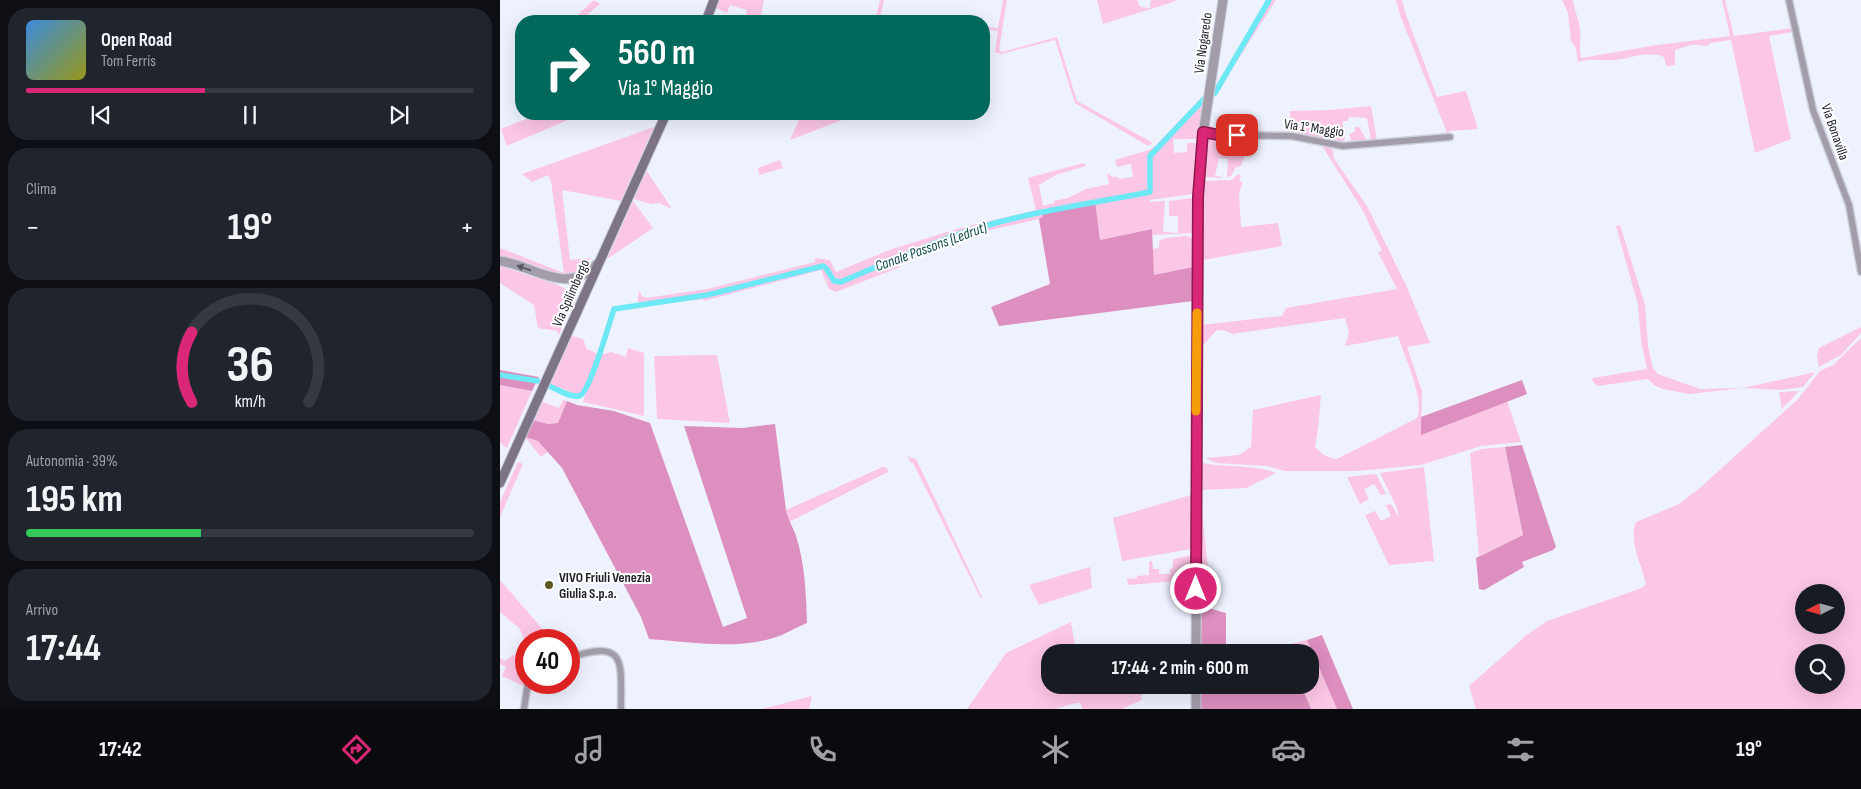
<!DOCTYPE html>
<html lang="it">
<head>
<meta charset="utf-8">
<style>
	:root { --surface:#171b24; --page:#20242c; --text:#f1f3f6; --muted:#9ea1a6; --line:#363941; --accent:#db2777 }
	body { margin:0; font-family:"Sofia Sans Condensed",sans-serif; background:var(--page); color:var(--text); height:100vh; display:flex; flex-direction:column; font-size:19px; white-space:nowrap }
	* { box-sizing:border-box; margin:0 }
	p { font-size:16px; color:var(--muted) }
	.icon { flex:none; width:28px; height:28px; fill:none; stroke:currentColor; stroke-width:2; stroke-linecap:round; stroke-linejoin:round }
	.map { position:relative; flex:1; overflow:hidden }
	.side { display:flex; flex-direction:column; gap:8px; padding:8px; background:#0d0f14; width:500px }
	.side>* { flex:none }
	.hud { position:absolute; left:15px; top:15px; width:475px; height:105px; border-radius:20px; box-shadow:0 5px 20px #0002; background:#00695c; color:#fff; overflow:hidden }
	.needle { width:32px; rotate:264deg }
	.fabs { position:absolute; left:1295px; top:584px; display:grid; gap:10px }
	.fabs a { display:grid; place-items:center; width:50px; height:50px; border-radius:50%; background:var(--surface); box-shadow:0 5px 20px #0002; font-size:25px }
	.speed { position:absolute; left:15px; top:629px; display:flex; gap:10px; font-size:25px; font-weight:700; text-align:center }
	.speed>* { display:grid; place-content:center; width:65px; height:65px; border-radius:50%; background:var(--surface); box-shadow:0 5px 20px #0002; line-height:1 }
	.speed .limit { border:8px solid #d22; background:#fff; color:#111 }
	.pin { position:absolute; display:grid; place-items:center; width:42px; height:42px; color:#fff; margin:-21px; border-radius:10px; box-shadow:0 2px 8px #0006 }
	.me { position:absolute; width:55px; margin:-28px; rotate:0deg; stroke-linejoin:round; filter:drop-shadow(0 0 4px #0008) }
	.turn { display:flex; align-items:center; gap:18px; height:105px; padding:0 20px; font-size:22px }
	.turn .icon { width:65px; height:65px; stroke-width:2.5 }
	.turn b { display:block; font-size:35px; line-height:42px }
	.big { font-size:38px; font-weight:700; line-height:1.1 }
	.side .widget { flex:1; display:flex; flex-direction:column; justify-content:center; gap:8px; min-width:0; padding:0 18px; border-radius:20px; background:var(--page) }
	.side .dial { align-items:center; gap:0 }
	.dial svg { height:130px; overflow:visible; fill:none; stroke:var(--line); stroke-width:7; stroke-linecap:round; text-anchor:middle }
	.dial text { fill:var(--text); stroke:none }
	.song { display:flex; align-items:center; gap:15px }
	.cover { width:60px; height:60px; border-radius:8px; background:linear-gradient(135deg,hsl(210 70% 55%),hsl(60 70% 35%)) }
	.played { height:5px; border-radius:2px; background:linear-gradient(90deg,var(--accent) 40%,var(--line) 40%) }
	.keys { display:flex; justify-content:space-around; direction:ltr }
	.heat { display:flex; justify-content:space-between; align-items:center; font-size:28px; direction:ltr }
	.charge { height:8px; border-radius:4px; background:linear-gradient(90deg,#34c759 39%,var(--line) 0) }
	.trip { position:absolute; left:541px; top:644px; width:278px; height:50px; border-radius:20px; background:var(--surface); box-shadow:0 5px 20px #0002; font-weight:700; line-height:50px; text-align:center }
	.tab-bar { display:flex; height:80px; justify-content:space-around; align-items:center; background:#090b0e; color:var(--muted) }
	.tab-bar .icon { width:35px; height:35px }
	.tab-bar .on { color:var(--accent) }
	.tab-bar b { font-size:22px; color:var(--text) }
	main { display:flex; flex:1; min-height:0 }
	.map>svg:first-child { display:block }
</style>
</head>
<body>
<main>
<section class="side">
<div class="widget">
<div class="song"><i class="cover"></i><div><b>Open Road</b><p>Tom Ferris</p></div></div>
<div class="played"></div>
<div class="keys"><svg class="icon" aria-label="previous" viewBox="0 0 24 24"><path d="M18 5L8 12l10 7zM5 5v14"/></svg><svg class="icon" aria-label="pause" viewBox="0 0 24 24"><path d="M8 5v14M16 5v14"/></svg><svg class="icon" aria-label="next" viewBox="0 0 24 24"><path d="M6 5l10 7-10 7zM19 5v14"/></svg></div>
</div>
<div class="widget"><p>Clima</p>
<div class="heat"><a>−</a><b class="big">19°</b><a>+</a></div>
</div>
<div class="widget dial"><svg viewBox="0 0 100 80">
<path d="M14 69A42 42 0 1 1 86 69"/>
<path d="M14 69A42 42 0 0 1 14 26" stroke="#db2777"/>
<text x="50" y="56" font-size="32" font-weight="700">36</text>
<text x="50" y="72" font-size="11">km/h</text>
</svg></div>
<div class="widget"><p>Autonomia · 39%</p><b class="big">195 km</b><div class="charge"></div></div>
<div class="widget"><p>Arrivo</p><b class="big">17:44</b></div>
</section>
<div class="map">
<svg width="1361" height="709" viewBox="0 0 1361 709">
	<rect width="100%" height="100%" fill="#eef2ff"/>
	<!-- green -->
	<g fill="#fcc6e6" fill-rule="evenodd">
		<path d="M94,0L100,4L80,21H71Z"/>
		<path d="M219,0H264L260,21H245L247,10L230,5L227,13L216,8Z"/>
		<path d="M380,0H384L380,18L420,21H375Z"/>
		<path d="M503,0H507L499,50L502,52L557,37L577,101L653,143L648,146L575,103L555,40L501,54L495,52L498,31L484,29V27L498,28Z"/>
		<path d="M597,0H637L640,7L650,8L651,0H675L676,1L603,24Z"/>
		<path d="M767,0H776L713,99L710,125L717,130L790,131V111L831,110L871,106L877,140L871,141L867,118L849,117L848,121H843V134H845L844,143L790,134L717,133L712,131L708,127L715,87Z"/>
		<path d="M896,0H902L906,15L937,97L966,91L978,129L949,131L948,135L900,15Z"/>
		<path d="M1062,0H1073C1074,10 1079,19 1080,29C1081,39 1079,48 1081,58L1157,45L1230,36L1222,0H1225L1234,36L1292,28L1293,32L1269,36L1291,139L1255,153L1231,40L1210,43L1207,46C1204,46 1201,45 1198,45C1191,44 1182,48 1175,50V65L1166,66L1164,57C1146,50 1131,59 1114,60C1102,61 1090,58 1078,62L1076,48L1071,41L1068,13Z"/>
		<path d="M706,96L699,139H673L674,153L687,152V143H698L693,194L650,200V202L665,201L663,232L678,233V216H669V201L692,198L693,233L652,235L651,229L600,240L595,201L542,211L543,216L539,219L464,236L455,234L453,239L438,243L397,260L400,267L336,292L329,289L321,270L204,301L203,299L137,307L139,290L142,296L146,298L207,289L315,262V258L330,260L336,272L392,249L457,229L536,210L528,178L583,163L586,166L556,175L539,185L543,206L554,203V201L568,198L586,189L609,184L607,173L613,177H618L619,179L633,177L631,164L617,167L615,160L649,150L655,146L702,97Z"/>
		<path d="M38,114H82L7,146L1,129Z"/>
		<path d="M295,114L307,115L311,114H358L290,140L299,120Z"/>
		<path d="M154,127L121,201L62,190L70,260L91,258L83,271L65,276L13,258L0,257V248L64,273L51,181L48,175L32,182L22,174Z"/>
		<path d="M855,127H859L867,141L852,143L849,134L855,132Z"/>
		<path d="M708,136L755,138L751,152L746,151L741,166L736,167L731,176L727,177L728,159L719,158L715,176L723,177L721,178L706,177L704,175Z"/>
		<path d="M823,145L832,147L834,159L867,206L906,285L930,343L907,347L922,391L921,434L1007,401L1021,442L981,446L921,465L857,471H785L767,466L716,463L705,458L739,455L751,447L753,410L821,395L818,429L815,447C821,454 828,458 837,459L917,418C925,399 904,355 898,336L845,346L849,333L845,318L732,334L726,331L717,330L702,346L701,325L782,316L786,308L897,289L878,252L882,251L862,209L824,149Z"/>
		<path d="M280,160L283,168L259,175L258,168Z"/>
		<path d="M146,170L172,209L159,203L151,204L134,199Z"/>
		<path d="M738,174L741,176L739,181L743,182L739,193L741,227L778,223L782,246L703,260V181L732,180Z"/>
		<path d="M133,201L153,228L107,259Z"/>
		<path d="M1120,225L1145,305L1148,346L1153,368L1158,374L1200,389L1243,388L1315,372L1303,387L1280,390L1243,388L1189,394L1163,389L1154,385L1148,379L1097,386L1092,380L1093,378L1147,369L1141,341L1138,305L1116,226Z"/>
		<path d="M687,236L693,239V267L654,275L652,249L659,248V241L665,238Z"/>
		<path d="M0,266L58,285L69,291L72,297V303L59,335L57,331L38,328L34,305L0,283Z"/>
		<path d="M1361,327V333L1341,355L1319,367L1317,356L1319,348Z"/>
		<path d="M72,336L83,339L87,349L101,355L111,352L126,357L128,348L144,353V416L83,402L85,395L81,393L76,394L50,384Z"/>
		<path d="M1361,338V709H976L969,686L1028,634L1047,621L1142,588L1146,584C1142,566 1128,540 1136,522L1179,504L1201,487L1298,399L1320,371L1333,365ZM1336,592V625H1304V592ZM1336,652V685H1304V652Z"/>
		<path d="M217,355L230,423L157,419L154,356Z"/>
		<path d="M0,385L32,391L7,448L0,443Z"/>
		<path d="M1299,391L1282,409L1279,392Z"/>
		<path d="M63,400L67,401L58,423L48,424L33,420L41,401L59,408Z"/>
		<path d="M25,437L38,441L48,452L41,457Z"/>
		<path d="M1005,447L1023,535L979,556L970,453L981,449Z"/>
		<path d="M408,455L411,458L416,459L482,597H480L413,463L410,462Z"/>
		<path d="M18,462L23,464L0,517V502Z"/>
		<path d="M703,463C727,468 753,464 776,473L746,488L700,490L712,609H700V466Z"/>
		<path d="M383,467L387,468L388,472L289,522L286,510Z"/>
		<path d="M924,467L934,561L889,565L865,515L875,511L881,521L891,516L886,505L891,504L899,517L897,508L880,473Z"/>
		<path d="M876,474L886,494L881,495L874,484L864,489L869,499L860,504L847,477Z"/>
		<path d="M691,495V549L622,561L613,518Z"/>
		<path d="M689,556L691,557V580L628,585L627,579L637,578V576L649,575V562L652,561L653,569H659V574H670V569L673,568V559Z"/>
		<path d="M590,567L592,588L539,605L529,585Z"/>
		<path d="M0,580L52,640H26V644L20,629L0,612Z"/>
		<path d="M571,622L576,652H550V685H586L589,692L605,685H665L653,690L649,689L641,696L642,700L622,709H583L580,703H576L555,709H467L506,653Z"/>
		<path d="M807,640L837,709H811L801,685H810V652H789L786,645Z"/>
		<path d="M13,655L26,662L23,686L2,676L6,667L0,664V658L5,661Z"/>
		<path d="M312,696L309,709H262Z"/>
	</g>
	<!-- forest -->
	<g fill="#dd8fbf">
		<path d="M595,201L600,240L652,229L654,275L693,267V301L499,326L491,307L550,284L539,219L543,216L542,211Z"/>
		<path d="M0,370L39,377L32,391L0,385Z"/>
		<path d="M1022,380L1027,394L921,435V417Z"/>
		<path d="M67,401L77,405L114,411L150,423L223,627L247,618L184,426L242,428L275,424L286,510C288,520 293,527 296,536C305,564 306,594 307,623C298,627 290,631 282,635C241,651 192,642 149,639L141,617L62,468L38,441L25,437L33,420L48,424L58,423Z"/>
		<path d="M1022,445L1056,547L1053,550L1022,562L1024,567L984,590L979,589L976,558L1023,535L1005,447Z"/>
		<path d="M700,609H712L726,613V652H700Z"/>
		<path d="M822,635L853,709H837L807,640Z"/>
		<path d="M699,685H801L811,709H699Z"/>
	</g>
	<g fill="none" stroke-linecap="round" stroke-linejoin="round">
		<!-- canal -->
		<g stroke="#6ce9f5" stroke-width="5.5">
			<path d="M0,375L38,381"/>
			<path d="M49,386C57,389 70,398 79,396C90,393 109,323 114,309L207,295L323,266L326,268L334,281L341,282C383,264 425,245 468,231C527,212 589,204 650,192V156L704,99L715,93L769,0"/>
		</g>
		<defs>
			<g id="minor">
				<path d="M1289,0L1313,110L1349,205L1361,272"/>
				<path d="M703,132L719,135L791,136L843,146L950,137"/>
				<path d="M69,658C127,638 121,662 121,709"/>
				<path d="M24,709L28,682"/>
			</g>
			<g id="tertiary">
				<path d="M0,261C35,266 68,297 98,263"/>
				<path d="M696,652L698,197L702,141L723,0"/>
				<path d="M696,709V685"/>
			</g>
			<g id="secondary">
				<path d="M206,21L214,0"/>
				<path d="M0,483L166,114"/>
			</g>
		</defs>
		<!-- minor casing -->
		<use href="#minor" stroke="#ccd0dd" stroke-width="9"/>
		<!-- tertiary casing -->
		<use href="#tertiary" stroke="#ccd0dd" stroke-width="11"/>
		<!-- secondary casing -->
		<use href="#secondary" stroke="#ccd0dd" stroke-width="11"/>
		<!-- minor -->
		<use href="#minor" stroke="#a39daa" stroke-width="6"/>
		<!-- tertiary -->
		<use href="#tertiary" stroke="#a39daa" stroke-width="9"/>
		<!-- secondary -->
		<use href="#secondary" stroke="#7d7487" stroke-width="9"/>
	</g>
	<!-- one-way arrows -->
	<defs><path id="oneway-solid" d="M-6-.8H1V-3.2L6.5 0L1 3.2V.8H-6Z" transform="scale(1.25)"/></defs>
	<use fill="#595864" href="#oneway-solid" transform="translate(24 268) rotate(-161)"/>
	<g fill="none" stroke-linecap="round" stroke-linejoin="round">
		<defs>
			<path id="route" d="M696,589L698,197L703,132L719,135H737"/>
		</defs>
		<!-- route casing -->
		<use href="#route" stroke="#8e194d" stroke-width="12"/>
		<!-- route -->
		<use href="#route" stroke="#db2777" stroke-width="9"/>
		<!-- slow -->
		<path stroke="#f59e0b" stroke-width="9" d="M696,411L697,313"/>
	</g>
	<!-- markers -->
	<circle fill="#605723" stroke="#fff" stroke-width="2" cx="49" cy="585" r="5"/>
	<g text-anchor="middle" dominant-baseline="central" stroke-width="4" stroke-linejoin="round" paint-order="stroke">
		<!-- street labels -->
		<g font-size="14" fill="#1c1f2a" stroke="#fff">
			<text transform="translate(703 43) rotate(-82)">Via Nogaredo</text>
			<text transform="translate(814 128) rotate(8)">Via 1° Maggio</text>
			<text transform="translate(1335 132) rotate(71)">Via Bonavilla</text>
			<text transform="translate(71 293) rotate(-66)">Via Spilimbergo</text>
		</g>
		<!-- poi labels -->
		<g font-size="14" font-weight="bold" fill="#1c1f2a" stroke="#fff" text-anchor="start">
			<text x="59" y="577">VIVO Friuli Venezia<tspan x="59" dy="16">Giulia S.p.a.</tspan></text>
		</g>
		<!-- water labels -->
		<g font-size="15" font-style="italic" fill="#0f494e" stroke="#fff">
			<text transform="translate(431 247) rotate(-20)">Canale Passons (Ledrut)</text>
		</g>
	</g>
</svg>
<div class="fabs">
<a><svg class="needle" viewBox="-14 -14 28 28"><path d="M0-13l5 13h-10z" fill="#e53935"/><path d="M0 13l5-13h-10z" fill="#9ea1a6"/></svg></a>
<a><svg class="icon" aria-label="search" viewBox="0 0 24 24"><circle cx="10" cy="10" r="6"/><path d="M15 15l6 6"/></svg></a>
</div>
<div class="speed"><div class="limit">40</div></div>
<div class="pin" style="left:737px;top:135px;background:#d93025"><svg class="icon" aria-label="arrive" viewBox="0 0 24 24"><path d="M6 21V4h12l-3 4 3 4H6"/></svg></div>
<svg class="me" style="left:696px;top:589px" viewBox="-20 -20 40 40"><circle r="17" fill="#db2777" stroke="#fff" stroke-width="3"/><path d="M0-11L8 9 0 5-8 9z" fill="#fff"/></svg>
<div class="trip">17:44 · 2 min · 600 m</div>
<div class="hud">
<div class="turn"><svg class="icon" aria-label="right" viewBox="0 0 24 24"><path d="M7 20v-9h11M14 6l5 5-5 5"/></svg><div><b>560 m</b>Via 1° Maggio</div></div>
</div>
</div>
</main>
<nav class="tab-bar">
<b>17:42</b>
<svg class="icon on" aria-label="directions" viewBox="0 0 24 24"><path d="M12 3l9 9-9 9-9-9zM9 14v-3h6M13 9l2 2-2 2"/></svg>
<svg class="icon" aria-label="music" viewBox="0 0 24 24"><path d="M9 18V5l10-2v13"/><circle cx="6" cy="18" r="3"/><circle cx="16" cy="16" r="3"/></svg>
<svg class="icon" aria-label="phone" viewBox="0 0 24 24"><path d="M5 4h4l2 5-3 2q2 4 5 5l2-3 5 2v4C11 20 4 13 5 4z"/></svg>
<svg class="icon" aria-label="climate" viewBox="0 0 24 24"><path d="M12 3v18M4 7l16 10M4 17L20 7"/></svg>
<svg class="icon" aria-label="car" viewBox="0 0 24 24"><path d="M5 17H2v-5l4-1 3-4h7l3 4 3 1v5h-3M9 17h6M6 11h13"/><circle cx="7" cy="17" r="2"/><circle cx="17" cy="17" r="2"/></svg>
<svg class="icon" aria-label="filters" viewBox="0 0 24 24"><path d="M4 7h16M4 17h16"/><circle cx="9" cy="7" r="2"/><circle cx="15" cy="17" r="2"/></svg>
<b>19°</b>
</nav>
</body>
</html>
